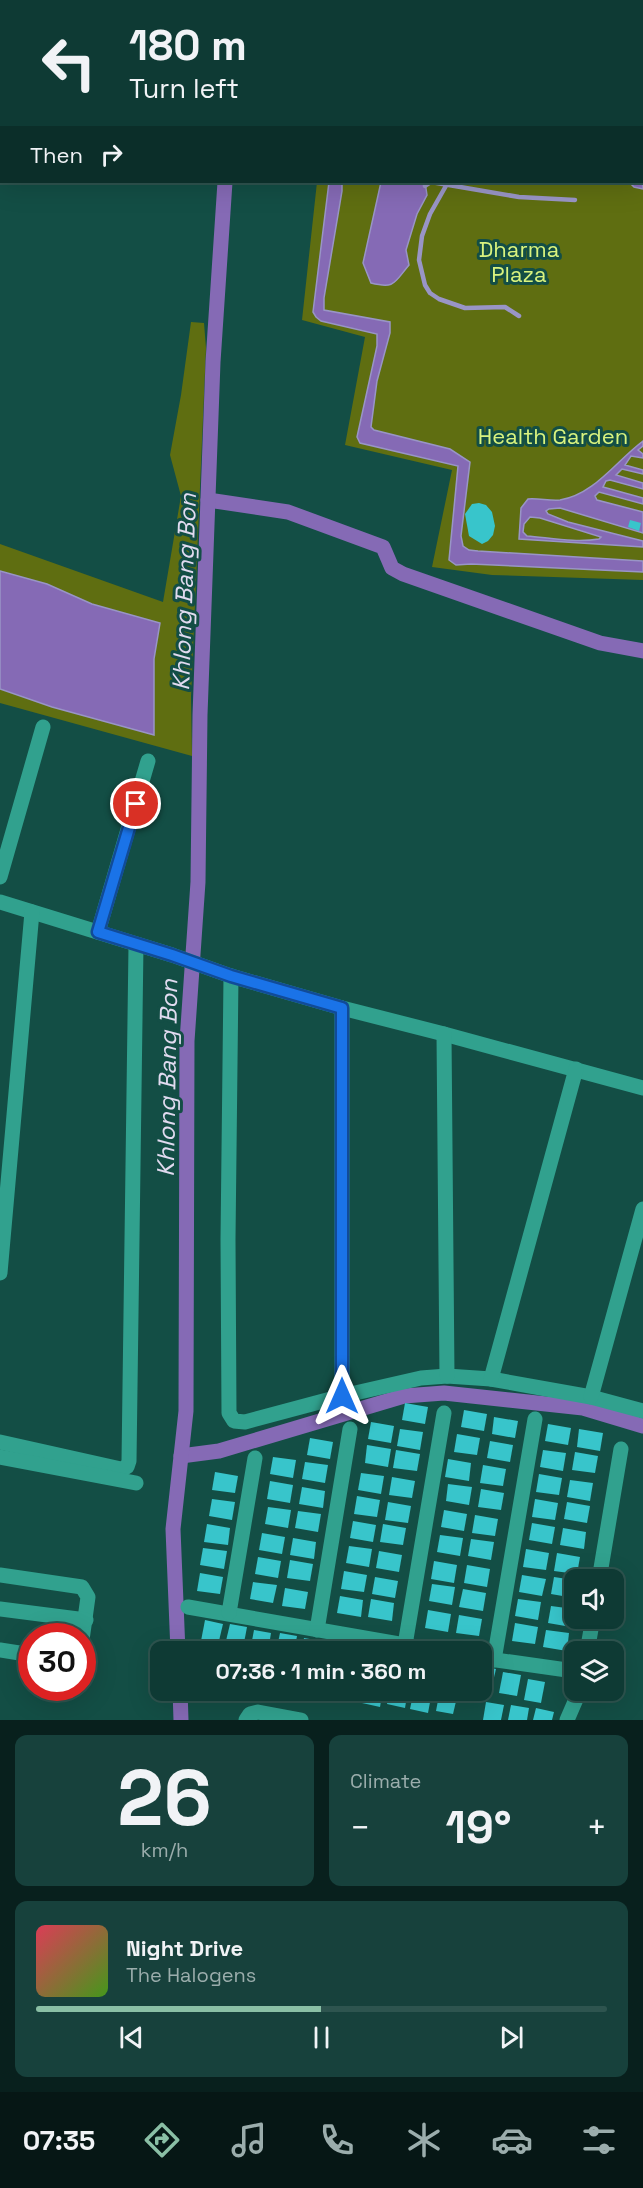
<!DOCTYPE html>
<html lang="en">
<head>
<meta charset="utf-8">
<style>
	:root { --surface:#0e3a34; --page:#17413c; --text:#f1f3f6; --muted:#9badac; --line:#2e544f; --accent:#8abfa5 }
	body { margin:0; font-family:"Space Grotesk",sans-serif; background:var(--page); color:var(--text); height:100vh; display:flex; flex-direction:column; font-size:22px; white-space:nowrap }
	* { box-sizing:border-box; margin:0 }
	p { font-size:20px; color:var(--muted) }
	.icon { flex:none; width:33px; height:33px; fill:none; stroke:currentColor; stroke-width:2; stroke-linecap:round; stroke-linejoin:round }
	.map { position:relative; height:1720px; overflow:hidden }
	.side { display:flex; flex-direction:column; gap:15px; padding:15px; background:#08201d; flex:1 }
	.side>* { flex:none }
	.hud { position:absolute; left:0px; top:0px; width:644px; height:183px; box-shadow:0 6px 24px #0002,0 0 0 2px var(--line); background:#0e3a34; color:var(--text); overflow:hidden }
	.controls { position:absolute; left:564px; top:1569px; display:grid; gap:12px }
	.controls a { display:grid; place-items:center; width:60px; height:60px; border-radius:12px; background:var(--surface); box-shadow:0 6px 24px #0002,0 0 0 2px var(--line); font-size:30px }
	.speed { position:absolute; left:18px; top:1623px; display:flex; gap:12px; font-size:30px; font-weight:700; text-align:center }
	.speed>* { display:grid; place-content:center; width:78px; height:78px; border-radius:50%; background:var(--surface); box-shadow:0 6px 24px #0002,0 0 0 2px var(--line); line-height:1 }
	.speed .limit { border:9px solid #d22; background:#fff; color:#111 }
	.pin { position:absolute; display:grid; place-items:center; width:51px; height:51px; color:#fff; margin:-26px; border:3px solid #fff; border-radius:50%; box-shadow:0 2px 6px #0007 }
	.me { position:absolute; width:66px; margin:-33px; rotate:0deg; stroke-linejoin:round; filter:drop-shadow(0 0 4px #0008) }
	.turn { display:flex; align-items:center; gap:21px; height:126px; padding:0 30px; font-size:27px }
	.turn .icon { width:78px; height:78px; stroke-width:2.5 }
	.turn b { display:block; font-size:42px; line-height:51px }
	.then { display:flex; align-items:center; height:57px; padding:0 30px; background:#0003; gap:12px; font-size:22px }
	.big { font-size:45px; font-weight:800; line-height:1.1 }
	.side .widget { flex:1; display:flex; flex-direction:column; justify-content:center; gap:9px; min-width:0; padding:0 21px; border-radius:12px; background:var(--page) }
	.side .dial { align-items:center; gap:0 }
	.dial b { font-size:78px; line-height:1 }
	.song { display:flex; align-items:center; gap:18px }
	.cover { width:72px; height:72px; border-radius:9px; background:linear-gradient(135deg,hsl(350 70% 55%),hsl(100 70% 35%)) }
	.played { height:6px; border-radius:3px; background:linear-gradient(90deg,var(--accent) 50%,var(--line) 50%) }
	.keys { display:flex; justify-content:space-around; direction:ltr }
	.heat { display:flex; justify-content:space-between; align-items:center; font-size:33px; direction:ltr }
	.side .tiles { flex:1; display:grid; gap:15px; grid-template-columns:1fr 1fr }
	.widget:last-child { grid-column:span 2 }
	.trip { position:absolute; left:150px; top:1641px; width:342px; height:60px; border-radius:12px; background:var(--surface); box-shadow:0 6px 24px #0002,0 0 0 2px var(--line); font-weight:800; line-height:60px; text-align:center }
	.tab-bar { display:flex; height:96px; justify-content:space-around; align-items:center; background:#061715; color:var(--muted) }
	.tab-bar .icon { width:42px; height:42px }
	.tab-bar .current { color:var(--accent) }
	.tab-bar b { font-size:27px; color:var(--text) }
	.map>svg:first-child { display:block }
</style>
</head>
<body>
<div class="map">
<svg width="643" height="1720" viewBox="0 0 643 1720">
	<rect width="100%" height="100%" fill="#134e45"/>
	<!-- green -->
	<g fill="#5f6e11">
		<path d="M311,0H643V580L492,575L432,567L452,470L345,445L365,337L302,320L317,182H642V2Z"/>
		<path d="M191,322L204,323L206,348L191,697L192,756L0,703V689L52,707L154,734V659L160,623L92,604L47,584L0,571V544L163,602L181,496L170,455L181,395Z"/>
	</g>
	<!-- water -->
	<g fill="#856ab5" stroke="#9995c6" stroke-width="1.5" fill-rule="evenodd">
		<path d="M614,0H643V189L634,187L629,182H642V2L613,1Z"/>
		<path d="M329,182H342V191L324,298V310L390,322V333L377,381L371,427L374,430L450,449L470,462L461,536L463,546L469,550L478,551L643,561V572L471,564L456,565L449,560L458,466L360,443L357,437L377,346V334L321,321L316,317L313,312Z"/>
		<path d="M381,182H425L427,195L417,214L406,250L409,265C394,283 395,289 371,283L363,263Z"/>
		<path d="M643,441V446L638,450L643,454V458L631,456L625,465L643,470V474L622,469L616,475L643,483V489L610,480L606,481L603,487L643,498V504L599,492L595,496L597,500L643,512V533L560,508L549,509L546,511L548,514L568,522L643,541V547L519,539L521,508L528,499C538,498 550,501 560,500C594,495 617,460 643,441ZM530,517L540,518L601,537L599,539C576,543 551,538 527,536L523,532L524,524Z"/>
		<path d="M0,571L47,584L92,604L160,623L154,659V735L52,707L0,689Z"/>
	</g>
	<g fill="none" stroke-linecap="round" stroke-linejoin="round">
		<!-- stream -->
		<g stroke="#9995c6" stroke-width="4.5">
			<path d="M393,0L394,2"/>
			<path d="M447,184L430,214L422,236L419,260L425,285L430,293L439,299L465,308L505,307L519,316"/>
			<path d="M425,186L431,182L519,197L575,200"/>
		</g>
		<!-- canal -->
		<g stroke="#856ab5" stroke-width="15">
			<path d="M237,2V0"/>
			<path d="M208,500L288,512L383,547L392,568L403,574L600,643L643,651"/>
			<path d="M181,1456L219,1451L404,1396L444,1393L583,1408L643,1426"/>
			<path d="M178,1652L173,1529L186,1411L187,1041L198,882L200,715L213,362L225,182"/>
			<path d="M180,1690L181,1720"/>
		</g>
	</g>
	<!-- building -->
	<g fill="#38c5cb">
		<path d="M479,503L486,505L492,512L495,526L493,535L488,541L482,544L469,536L465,514L472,504Z"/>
		<path d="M630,520L641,523L639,531L628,527Z"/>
		<path d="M405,1403L428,1407L425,1424L402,1420Z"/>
		<path d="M464,1410L487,1414L484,1431L461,1427Z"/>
		<path d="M494,1417L518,1421L515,1438L492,1434Z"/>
		<path d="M371,1422L394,1426L391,1443L368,1439Z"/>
		<path d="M548,1424L571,1428L568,1445L545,1441Z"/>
		<path d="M400,1429L423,1432L420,1450L397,1446Z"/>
		<path d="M579,1429L603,1433L600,1451L577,1447Z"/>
		<path d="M457,1434L480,1438L477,1455L454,1452Z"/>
		<path d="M310,1438L333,1442L330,1459L307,1455Z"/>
		<path d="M490,1441L513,1445L510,1462L487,1458Z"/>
		<path d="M367,1445L391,1449L388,1467L365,1463Z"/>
		<path d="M396,1450L420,1454L417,1471L393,1468Z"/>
		<path d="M543,1450L566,1453L563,1471L540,1467Z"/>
		<path d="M575,1452L598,1456L595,1473L572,1470Z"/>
		<path d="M273,1457L296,1460L293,1478L270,1474Z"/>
		<path d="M448,1459L471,1463L469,1481L445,1477Z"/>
		<path d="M305,1462L328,1465L325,1483L302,1479Z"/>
		<path d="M483,1465L506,1469L503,1486L480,1483Z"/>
		<path d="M215,1472L238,1476L235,1493L212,1490Z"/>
		<path d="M361,1473L384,1476L381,1494L358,1490Z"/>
		<path d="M539,1474L562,1478L559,1495L536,1492Z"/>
		<path d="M392,1477L415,1481L412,1498L389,1495Z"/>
		<path d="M570,1480L593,1483L590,1501L567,1497Z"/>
		<path d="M270,1481L293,1485L290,1503L267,1499Z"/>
		<path d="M448,1484L472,1487L469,1505L446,1501Z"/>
		<path d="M302,1487L325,1491L323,1508L299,1504Z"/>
		<path d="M481,1489L504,1493L501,1510L478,1507Z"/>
		<path d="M357,1496L380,1500L377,1517L354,1514Z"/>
		<path d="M212,1499L235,1502L232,1520L209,1516Z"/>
		<path d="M535,1499L558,1503L555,1520L532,1517Z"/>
		<path d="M388,1502L411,1506L408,1523L385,1520Z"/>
		<path d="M567,1502L590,1506L587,1523L564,1519Z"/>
		<path d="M268,1507L291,1510L288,1528L265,1524Z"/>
		<path d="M444,1510L467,1514L464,1531L441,1527Z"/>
		<path d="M298,1511L321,1514L318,1532L295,1528Z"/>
		<path d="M475,1515L498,1519L495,1536L472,1533Z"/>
		<path d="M353,1521L376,1525L373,1542L350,1538Z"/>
		<path d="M532,1523L555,1527L552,1544L529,1540Z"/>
		<path d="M207,1524L230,1528L228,1545L204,1542Z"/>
		<path d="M383,1524L406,1528L403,1545L380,1542Z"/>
		<path d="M563,1528L586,1532L584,1549L560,1545Z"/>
		<path d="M262,1533L285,1537L282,1554L259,1550Z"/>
		<path d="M440,1535L463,1538L460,1556L437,1552Z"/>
		<path d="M293,1538L316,1542L314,1559L290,1555Z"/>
		<path d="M471,1539L494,1542L491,1560L468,1556Z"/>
		<path d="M349,1546L372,1549L369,1567L346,1563Z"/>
		<path d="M203,1548L227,1551L224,1569L200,1565Z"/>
		<path d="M526,1549L549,1553L546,1570L523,1567Z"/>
		<path d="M379,1551L402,1555L399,1572L376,1568Z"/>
		<path d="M557,1553L580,1557L577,1574L554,1571Z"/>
		<path d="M258,1557L281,1561L278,1578L255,1574Z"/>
		<path d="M290,1560L313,1564L310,1581L287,1578Z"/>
		<path d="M434,1561L457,1565L454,1583L431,1579Z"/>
		<path d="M467,1565L490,1569L487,1587L464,1583Z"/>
		<path d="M344,1571L367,1575L364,1592L341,1589Z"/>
		<path d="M200,1573L223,1577L220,1594L197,1591Z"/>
		<path d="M522,1575L546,1579L542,1596L519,1592Z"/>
		<path d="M375,1577L398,1581L395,1598L372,1594Z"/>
		<path d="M554,1577L574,1580V1598L551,1594Z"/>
		<path d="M253,1582L277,1585L273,1603L250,1599Z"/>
		<path d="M432,1584L455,1587L452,1605L429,1601Z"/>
		<path d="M285,1588L308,1592L305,1609L282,1606Z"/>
		<path d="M463,1589L486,1593L483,1611L459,1607Z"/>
		<path d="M340,1596L363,1600L361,1617L337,1613Z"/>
		<path d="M371,1599L394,1603L392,1621L368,1617Z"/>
		<path d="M518,1599L541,1602L538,1620L515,1616Z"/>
		<path d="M551,1606L574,1609L571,1627L548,1623Z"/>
		<path d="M428,1610L451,1614L448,1632L425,1628Z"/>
		<path d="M459,1615L482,1619L479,1636L456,1633Z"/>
		<path d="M205,1620L223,1624L218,1645L201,1641Z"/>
		<path d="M515,1623L538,1627L535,1644L512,1641Z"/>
		<path d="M230,1624L247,1627L243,1648L225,1645Z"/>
		<path d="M254,1630L271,1633L268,1652L250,1651Z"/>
		<path d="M546,1630L569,1633L567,1651L543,1647Z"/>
		<path d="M280,1633L297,1636L294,1652H276Z"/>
		<path d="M304,1638L321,1641L319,1652H301Z"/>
		<path d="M329,1645L346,1648V1652H327Z"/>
		<path d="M352,1645L370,1649L369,1652H351Z"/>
		<path d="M482,1666L496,1669L491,1690L482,1688Z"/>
		<path d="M503,1672L521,1675L517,1696L499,1693Z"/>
		<path d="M528,1679L545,1682L541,1703L524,1700Z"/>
		<path d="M291,1690H308L307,1695Z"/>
		<path d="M315,1690H334L332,1700L314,1697Z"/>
		<path d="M341,1690H359L357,1702L339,1698Z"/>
		<path d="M365,1690H383L380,1707L362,1703Z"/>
		<path d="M390,1690H408L405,1708L387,1704Z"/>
		<path d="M414,1690L432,1692L428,1713L410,1709Z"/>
		<path d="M440,1690L458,1693L453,1714L436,1711Z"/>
		<path d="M486,1702L504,1705L501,1720H483Z"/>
		<path d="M511,1705L529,1708L527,1720H508Z"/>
		<path d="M536,1708L554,1712L552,1720H533Z"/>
	</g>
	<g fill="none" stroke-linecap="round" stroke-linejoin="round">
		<!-- street -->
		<g stroke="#31a18e" stroke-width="15">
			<path d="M136,0L143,2"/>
			<path d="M0,877L43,727"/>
			<path d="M0,902L172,955L231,976L342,1008L444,1034L643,1088"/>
			<path d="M98,932L148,761"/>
			<path d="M231,976L228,1239L229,1413L234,1421L245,1422L342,1396L421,1378L447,1376L491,1379L591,1397L643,1411"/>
			<path d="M444,1034L447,1376"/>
			<path d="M0,1273L32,912"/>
			<path d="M491,1379L576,1069"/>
			<path d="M342,1396V1008"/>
			<path d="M591,1397L643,1209"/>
			<path d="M0,1442L121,1469L127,1467L129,1461L136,945"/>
			<path d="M0,1457L136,1483"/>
			<path d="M0,1575L82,1587L88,1597L82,1640"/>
			<path d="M599,1580L621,1449"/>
			<path d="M188,1607L445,1652"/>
			<path d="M0,1609L86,1620"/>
			<path d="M229,1613L255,1458"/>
			<path d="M317,1630L350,1429"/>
			<path d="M405,1645L444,1413"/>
			<path d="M0,1650L32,1655"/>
			<path d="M587,1652L593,1618"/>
			<path d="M482,1658L574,1671"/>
			<path d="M494,1660L535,1419"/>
			<path d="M246,1720L250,1714L258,1712L301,1720"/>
			<path d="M567,1720L580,1690"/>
		</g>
	</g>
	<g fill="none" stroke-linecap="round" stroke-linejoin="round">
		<defs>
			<path id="route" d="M136,804L98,932L172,955L231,976L342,1008V1396"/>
		</defs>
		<!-- route casing -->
		<use href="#route" stroke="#114b97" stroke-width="15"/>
		<!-- route -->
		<use href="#route" stroke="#1a73e8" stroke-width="10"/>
	</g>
	<g text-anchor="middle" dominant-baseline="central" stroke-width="6" stroke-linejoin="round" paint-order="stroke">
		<!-- park labels -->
		<g font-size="22" fill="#d9f37e" stroke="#134e45">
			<text x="519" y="249">Dharma<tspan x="519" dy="25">Plaza</tspan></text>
			<text x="553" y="436">Health Garden</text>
		</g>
		<!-- water labels -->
		<g font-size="24" font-style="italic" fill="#e1dbf0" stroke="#134e45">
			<text transform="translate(184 592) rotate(-88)">Khlong Bang Bon</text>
			<text transform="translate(167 1078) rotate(-89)">Khlong Bang Bon</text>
		</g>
	</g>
</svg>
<div class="controls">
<a><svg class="icon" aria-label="sound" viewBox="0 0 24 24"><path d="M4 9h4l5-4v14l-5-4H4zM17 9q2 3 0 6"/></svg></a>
<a><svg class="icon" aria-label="layers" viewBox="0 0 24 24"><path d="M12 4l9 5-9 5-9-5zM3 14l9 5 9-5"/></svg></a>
</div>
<div class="speed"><div class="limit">30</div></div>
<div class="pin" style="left:136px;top:804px;background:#d93025"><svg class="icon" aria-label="arrive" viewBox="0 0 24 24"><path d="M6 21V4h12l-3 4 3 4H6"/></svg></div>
<svg class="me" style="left:342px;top:1396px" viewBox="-20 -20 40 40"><path d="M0-17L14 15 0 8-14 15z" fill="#1a73e8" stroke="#fff" stroke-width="4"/></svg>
<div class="trip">07:36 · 1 min · 360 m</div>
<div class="hud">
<div class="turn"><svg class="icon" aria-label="left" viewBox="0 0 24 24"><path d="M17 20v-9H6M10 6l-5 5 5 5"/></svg><div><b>180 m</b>Turn left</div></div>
<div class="then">Then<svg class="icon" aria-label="right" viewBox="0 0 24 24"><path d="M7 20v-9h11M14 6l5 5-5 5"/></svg></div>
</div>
</div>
<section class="side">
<div class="tiles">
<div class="widget dial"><b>26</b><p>km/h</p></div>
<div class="widget"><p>Climate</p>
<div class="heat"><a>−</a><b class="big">19°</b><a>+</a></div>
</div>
<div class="widget">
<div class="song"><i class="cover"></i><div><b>Night Drive</b><p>The Halogens</p></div></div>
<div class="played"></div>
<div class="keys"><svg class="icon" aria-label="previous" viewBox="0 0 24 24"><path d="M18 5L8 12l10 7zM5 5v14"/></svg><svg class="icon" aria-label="pause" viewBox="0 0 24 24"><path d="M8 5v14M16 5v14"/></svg><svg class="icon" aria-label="next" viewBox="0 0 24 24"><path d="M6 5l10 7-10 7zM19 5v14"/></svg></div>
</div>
</div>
</section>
<nav class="tab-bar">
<b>07:35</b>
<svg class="icon current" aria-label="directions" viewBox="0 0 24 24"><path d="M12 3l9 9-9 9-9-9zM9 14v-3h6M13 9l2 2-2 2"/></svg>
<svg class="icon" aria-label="music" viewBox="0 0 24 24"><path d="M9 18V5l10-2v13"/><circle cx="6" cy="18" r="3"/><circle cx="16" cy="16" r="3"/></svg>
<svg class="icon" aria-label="phone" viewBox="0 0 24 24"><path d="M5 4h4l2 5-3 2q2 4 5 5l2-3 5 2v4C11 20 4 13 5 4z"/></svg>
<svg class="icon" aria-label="climate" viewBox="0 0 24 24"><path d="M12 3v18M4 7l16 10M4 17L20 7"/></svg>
<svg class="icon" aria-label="car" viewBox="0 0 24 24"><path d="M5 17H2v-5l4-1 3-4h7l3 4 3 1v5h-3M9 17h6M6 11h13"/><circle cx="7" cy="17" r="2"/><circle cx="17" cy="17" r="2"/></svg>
<svg class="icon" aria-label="filters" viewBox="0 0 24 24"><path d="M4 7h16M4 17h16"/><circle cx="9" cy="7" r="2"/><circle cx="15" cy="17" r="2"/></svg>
</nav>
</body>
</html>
